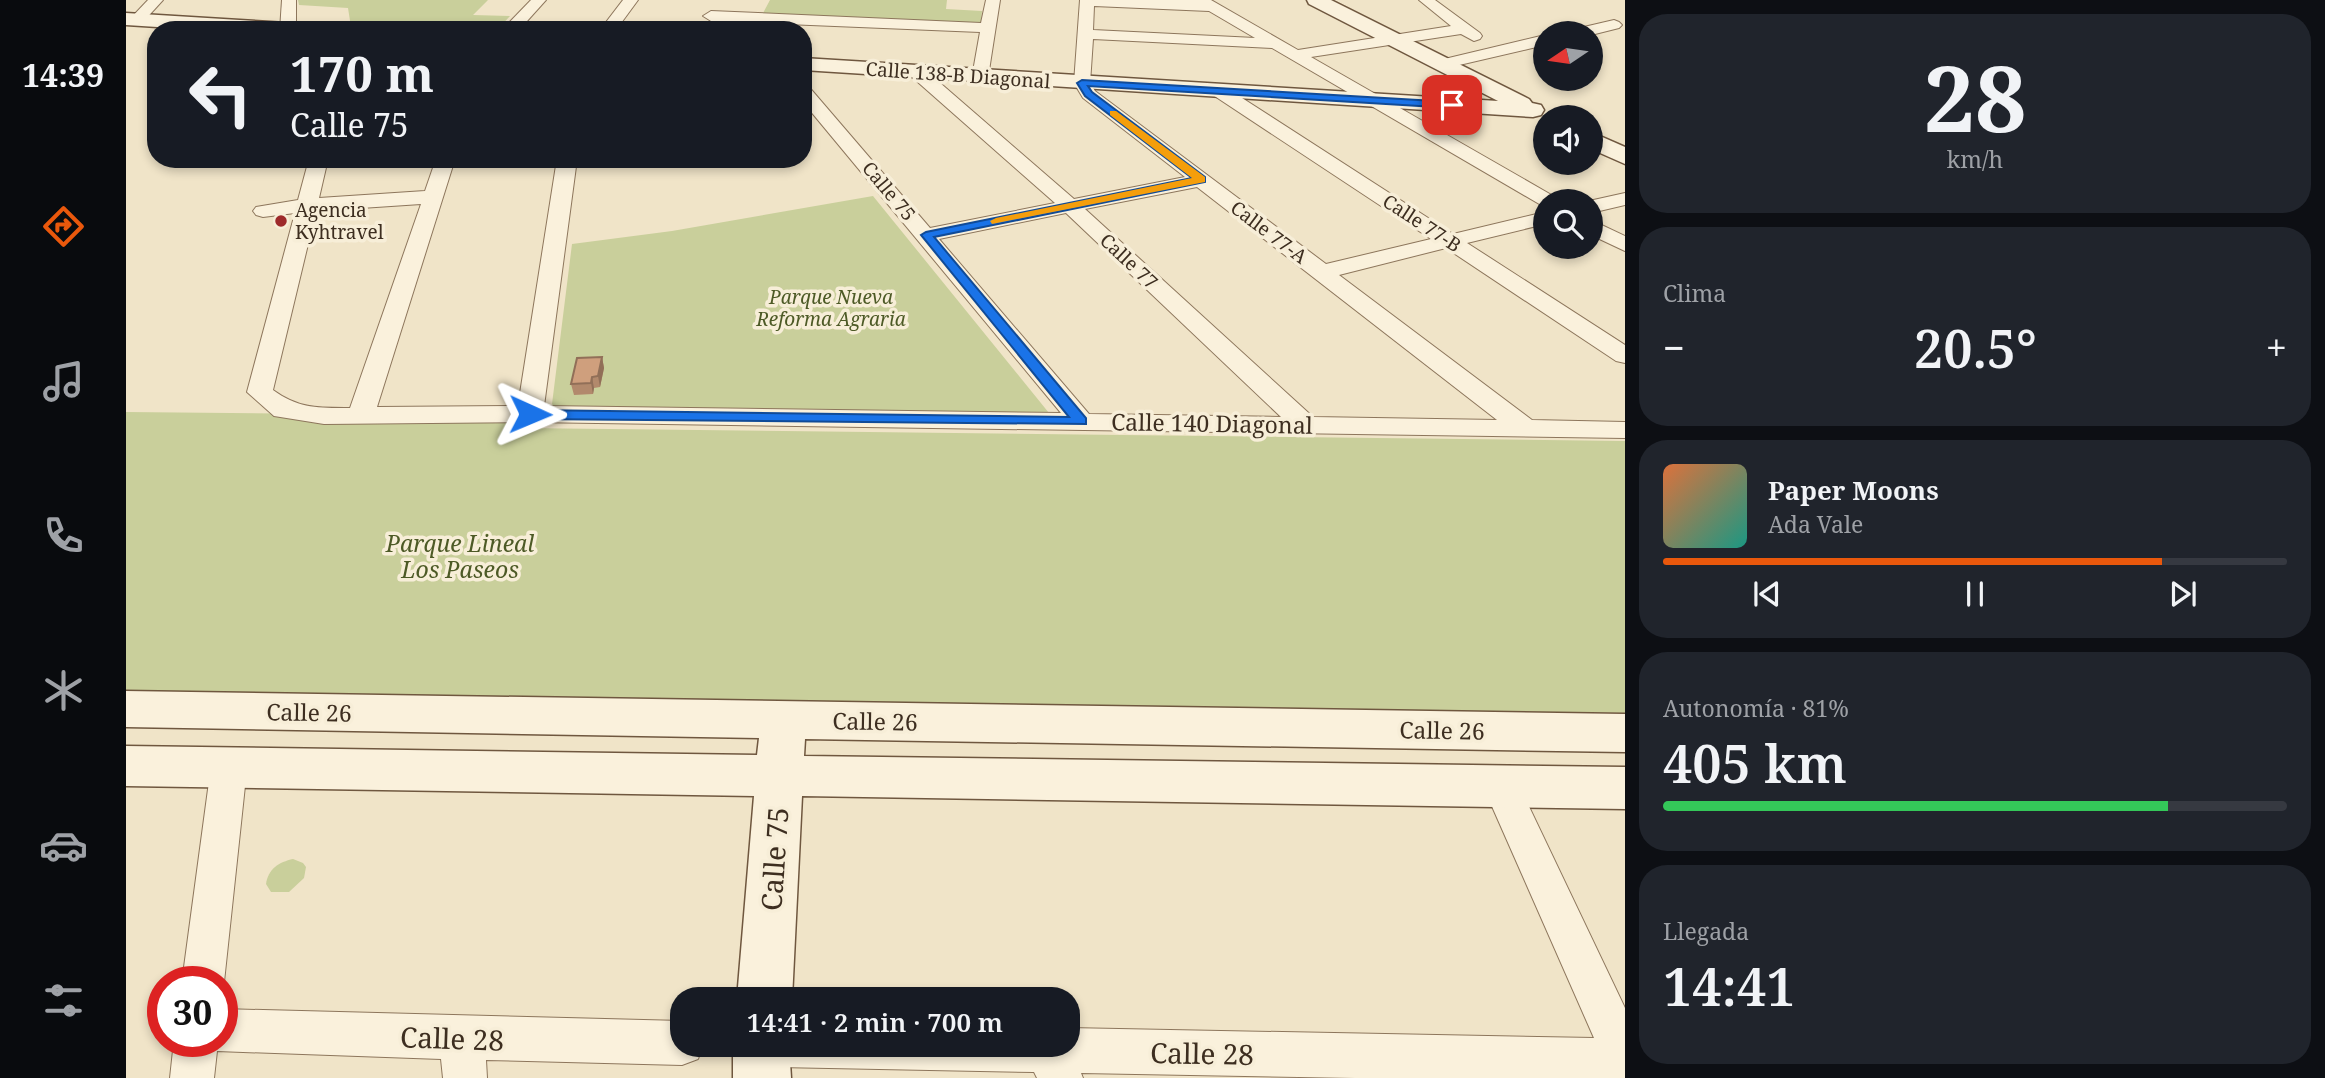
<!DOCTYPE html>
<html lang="es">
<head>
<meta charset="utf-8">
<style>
	:root { --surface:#171b24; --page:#20242c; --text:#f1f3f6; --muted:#9ea1a6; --line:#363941; --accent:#ea580c }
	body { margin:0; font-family:"Noto Serif",serif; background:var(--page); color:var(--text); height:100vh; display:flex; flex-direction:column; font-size:26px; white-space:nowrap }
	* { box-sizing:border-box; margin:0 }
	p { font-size:23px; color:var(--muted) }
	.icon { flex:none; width:38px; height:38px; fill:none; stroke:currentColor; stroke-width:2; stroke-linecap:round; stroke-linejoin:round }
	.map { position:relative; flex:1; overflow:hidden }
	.sheet { display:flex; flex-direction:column; gap:14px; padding:14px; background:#0d0f14; width:700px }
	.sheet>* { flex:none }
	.top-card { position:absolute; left:21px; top:21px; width:665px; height:147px; border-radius:28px; box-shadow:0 4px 10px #0003; background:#171b24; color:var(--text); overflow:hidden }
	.needle { width:46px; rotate:257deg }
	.buttons { position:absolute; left:1407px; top:21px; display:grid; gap:14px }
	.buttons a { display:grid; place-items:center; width:70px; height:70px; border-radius:50%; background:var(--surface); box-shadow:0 4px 10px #0003; font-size:35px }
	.speed { position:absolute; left:21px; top:966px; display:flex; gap:14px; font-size:35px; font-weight:700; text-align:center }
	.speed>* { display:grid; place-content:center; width:91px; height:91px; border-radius:50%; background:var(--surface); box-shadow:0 4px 10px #0003; line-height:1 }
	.speed .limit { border:10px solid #d22; background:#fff; color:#111 }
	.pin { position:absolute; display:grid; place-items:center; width:60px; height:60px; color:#fff; margin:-30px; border-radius:14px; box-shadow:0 4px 10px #0006 }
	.me { position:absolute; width:77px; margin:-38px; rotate:91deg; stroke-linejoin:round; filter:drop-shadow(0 0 5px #0008) }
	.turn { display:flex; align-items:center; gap:24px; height:147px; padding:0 28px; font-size:32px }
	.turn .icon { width:91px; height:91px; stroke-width:2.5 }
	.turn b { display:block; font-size:49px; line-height:60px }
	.big { font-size:52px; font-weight:600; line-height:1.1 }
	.sheet .widget { flex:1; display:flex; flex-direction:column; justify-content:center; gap:10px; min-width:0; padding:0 24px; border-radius:28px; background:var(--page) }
	.sheet .dial { align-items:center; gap:0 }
	.dial b { font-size:91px; line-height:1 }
	.song { display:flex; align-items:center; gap:21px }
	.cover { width:84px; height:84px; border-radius:10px; background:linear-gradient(135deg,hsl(20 70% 55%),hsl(170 70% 35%)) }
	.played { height:7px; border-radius:4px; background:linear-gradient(90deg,var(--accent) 80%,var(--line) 80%) }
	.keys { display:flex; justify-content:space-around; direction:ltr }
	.heat { display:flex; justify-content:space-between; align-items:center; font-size:38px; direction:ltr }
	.charge { height:10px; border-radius:5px; background:linear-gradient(90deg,#34c759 81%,var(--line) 0) }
	.trip { position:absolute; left:544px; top:987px; width:410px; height:70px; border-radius:28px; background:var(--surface); box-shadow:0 4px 10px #0003; font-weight:600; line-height:70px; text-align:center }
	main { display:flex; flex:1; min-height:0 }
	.tabs { display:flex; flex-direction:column; width:126px; justify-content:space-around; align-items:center; background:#090b0e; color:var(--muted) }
	.tabs .icon { width:49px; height:49px }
	.tabs .selected { color:var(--accent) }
	.tabs b { font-size:32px; color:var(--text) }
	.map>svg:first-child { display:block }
</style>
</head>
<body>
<main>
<nav class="tabs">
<b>14:39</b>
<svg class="icon selected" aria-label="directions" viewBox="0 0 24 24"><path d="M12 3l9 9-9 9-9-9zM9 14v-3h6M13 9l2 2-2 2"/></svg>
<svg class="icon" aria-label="music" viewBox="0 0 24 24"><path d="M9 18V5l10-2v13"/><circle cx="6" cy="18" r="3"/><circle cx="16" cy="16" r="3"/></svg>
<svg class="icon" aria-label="phone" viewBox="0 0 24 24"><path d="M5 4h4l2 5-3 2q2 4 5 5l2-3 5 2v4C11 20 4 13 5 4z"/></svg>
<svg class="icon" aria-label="climate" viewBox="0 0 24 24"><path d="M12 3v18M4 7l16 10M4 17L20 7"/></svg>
<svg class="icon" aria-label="car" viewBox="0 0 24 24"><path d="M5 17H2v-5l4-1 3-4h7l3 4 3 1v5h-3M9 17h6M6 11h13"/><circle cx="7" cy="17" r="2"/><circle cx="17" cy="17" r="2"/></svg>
<svg class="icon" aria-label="filters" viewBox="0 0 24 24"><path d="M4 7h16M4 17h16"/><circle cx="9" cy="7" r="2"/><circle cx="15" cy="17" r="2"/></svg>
</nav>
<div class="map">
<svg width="1499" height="1078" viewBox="0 0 1499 1078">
	<rect width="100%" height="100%" fill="#f0e4c8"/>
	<!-- green -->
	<g fill="#c9cf9b">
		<path d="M172,0H362L347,15L384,16L371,30L225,27L222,8L173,5Z"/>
		<path d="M644,0H821L820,9L856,11L855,23L849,24L636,15Z"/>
		<path d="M747,196L923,413L428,407L426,404L446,244L546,231Z"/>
		<path d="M0,412L392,416L394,428L1499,441V713L0,693Z"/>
		<path d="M167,859L177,863L180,867L178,878L163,892H145L140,884C142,869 153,862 167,859Z"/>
	</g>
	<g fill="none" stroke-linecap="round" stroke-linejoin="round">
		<defs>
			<g id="street">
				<path d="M22,0H37L16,23H6L3,20Z"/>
				<path d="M156,0H170V30H154Z"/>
				<path d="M405,0H420L393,30H376Z"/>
				<path d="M497,0H512L490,30H474Z"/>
				<path d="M860,0H874L862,77L854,82L846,77L854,32L585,21L577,16L585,11L855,23Z"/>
				<path d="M954,0H1085L1172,50L1325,26L1293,0H1309L1354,33L1356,36L1354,39L1348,41L1335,34L1185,57L1429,197L1432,201H1419V206L1415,205L1146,48L967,39L964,83L969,91L1200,264L1305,239L1087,95L1084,91L1087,87H1099L1327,234L1419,212V224L1341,243L1499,345V363L1490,361L1320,248L1213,275L1406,420L1499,422V438L404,422L198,424L148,416L121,392L169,213L137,217L130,215L127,211L130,207L172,200L183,159H202L193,198L299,191L310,159H329L251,407L392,406L431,159H451L418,406L935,413L677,102V86L683,87L804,228L929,203L786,77L784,73L786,69H798L948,199L1059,177L957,98L948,83ZM968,6L1083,11L1129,38L967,30ZM1071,187L1371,420L1187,417L959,209ZM295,204L224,408C193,408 173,409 147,390L190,211ZM940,213L1155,417L963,414L813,239Z"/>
				<path d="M1488,20L1493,22L1496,25L1493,28L1465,35L1443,33L1445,30Z"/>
				<path d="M1419,35V45L1316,69L1308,64L1310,61Z"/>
				<path d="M1499,193V205L1465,213L1463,201Z"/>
				<path d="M1465,220L1499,236V251L1465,235Z"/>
				<path d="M103,751L116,756L121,767L98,982L96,986V982H56L85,767L90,756Z"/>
				<path d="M1375,770L1388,775L1499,1008V1078H1229L955,1073L957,1078H911L908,1072L652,1067L636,1061L630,1045H942V1028L1468,1038L1357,786L1362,775Z"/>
				<path d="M96,1009L556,1021V1045H577L572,1059L556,1065L360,1060L361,1078H317L315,1059L91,1051L88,1078H44L48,1041H96Z"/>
			</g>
			<g id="secondary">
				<path d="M1181,0H1205L1403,99L1406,103L1415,105L1418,110L1415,115L1407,117L677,70V58L1372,101L1183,4Z"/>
				<path d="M0,13L178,24L188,30H78L0,25Z"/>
				<path d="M1465,132L1499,147V164L1465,149Z"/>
				<path d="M0,691L1499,714V752L679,739L678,756L1499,767V809L676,796L666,999H611L628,796L0,786V746L631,755L633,738L0,727Z"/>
				<path d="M607,1045H663L665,1078H607Z"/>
			</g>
		</defs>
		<!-- street casing -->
		<use href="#street" stroke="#8d765c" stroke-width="2"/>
		<!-- secondary casing -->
		<use href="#secondary" stroke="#6f573f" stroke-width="3"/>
		<!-- street -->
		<use href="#street" fill="#faf1dc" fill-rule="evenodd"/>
		<!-- secondary -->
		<use href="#secondary" fill="#faf1dc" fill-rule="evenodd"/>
	</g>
	<!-- wall -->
	<path fill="#b2896c" d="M476,357L478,368L474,387L468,388L467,394L448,395L445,384Z"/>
	<!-- shaded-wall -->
	<g fill="#916f58">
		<path d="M476,357L478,368L474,387L472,376Z"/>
		<path d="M466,377L468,388L467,394L465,383Z"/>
	</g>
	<!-- building -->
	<path fill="#cf9f7d" stroke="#916f58" stroke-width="2" d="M476,357L472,376L466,377L465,383L445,384L451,358Z"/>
	<!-- route -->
	<path fill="#1a73e8" stroke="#114b97" stroke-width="2" d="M956,80L1326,102L1331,105L1326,108L962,86L966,92L1079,177V182L808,237L960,418V424L404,419L397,414L404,410L943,417L795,235L800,232L1066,178L959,96L951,83Z"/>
	<!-- slow -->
	<path fill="#f59e0b" d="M984,111H990L1079,177V182L866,224L864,221L870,218L1066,178L984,115Z"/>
	<!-- markers -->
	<circle fill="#9e2a2b" stroke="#f7eed8" stroke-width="2.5" cx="155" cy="221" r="7"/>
	<g text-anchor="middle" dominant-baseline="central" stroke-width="7" stroke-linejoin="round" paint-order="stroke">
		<!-- far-street labels -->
		<g font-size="19" fill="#3d2e20" stroke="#f7eed8">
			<text transform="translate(832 75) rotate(4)">Calle 138-B Diagonal</text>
			<text transform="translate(763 191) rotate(50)">Calle 75</text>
			<text transform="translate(1296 223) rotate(33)">Calle 77-B</text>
			<text transform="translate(1143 232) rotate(37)">Calle 77-A</text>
			<text transform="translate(1003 261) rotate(43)">Calle 77</text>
		</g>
		<!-- far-poi labels -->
		<g font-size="19" fill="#3d2e20" stroke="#f7eed8" text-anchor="start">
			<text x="169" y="210">Agencia<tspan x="169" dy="22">Kyhtravel</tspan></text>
		</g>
		<!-- far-park labels -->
		<g font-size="19" font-style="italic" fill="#4d5a26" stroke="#f7eed8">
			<text x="705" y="297">Parque Nueva<tspan x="705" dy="22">Reforma Agraria</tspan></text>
		</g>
		<!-- street labels -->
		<g font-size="23" fill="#3d2e20" stroke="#f7eed8">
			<text transform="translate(1086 423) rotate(1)">Calle 140 Diagonal</text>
			<text transform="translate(183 712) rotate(1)">Calle 26</text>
			<text transform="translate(749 721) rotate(1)">Calle 26</text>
			<text transform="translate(1316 730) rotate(1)">Calle 26</text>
		</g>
		<!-- park labels -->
		<g font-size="23" font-style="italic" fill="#4d5a26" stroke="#f7eed8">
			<text x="334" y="543">Parque Lineal<tspan x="334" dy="26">Los Paseos</tspan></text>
		</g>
		<!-- near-street labels -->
		<g font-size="28" fill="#3d2e20" stroke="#f7eed8">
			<text transform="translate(648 859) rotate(-86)">Calle 75</text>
			<text transform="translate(326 1038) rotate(2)">Calle 28</text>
			<text transform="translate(1076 1053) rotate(1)">Calle 28</text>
		</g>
	</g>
</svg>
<div class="buttons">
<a><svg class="needle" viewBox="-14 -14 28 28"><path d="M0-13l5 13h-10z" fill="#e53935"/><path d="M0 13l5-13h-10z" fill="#9ea1a6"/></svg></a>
<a><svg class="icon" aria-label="sound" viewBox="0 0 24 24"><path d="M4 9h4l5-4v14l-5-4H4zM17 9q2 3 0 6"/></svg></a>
<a><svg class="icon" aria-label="search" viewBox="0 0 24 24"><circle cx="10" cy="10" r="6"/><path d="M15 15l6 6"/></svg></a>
</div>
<div class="speed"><div class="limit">30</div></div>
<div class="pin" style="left:1326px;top:105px;background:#d93025"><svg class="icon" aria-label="arrive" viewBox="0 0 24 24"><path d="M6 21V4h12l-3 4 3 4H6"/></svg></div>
<svg class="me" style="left:404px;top:414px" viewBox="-20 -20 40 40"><path d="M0-17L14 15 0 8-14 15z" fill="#1a73e8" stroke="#fff" stroke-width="4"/></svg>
<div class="trip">14:41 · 2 min · 700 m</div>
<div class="top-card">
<div class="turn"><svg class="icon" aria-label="left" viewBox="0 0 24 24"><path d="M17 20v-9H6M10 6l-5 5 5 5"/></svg><div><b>170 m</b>Calle 75</div></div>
</div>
</div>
<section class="sheet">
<div class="widget dial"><b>28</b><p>km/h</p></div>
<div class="widget"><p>Clima</p>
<div class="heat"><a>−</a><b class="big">20.5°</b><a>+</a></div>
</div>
<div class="widget">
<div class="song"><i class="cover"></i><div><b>Paper Moons</b><p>Ada Vale</p></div></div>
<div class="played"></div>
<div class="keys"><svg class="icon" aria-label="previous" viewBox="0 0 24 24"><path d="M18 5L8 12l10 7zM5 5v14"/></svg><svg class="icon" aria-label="pause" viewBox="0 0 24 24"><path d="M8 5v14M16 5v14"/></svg><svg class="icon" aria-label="next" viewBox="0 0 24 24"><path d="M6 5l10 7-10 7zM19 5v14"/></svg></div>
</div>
<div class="widget"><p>Autonomía · 81%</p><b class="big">405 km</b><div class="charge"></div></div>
<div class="widget"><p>Llegada</p><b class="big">14:41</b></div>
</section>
</main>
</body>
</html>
